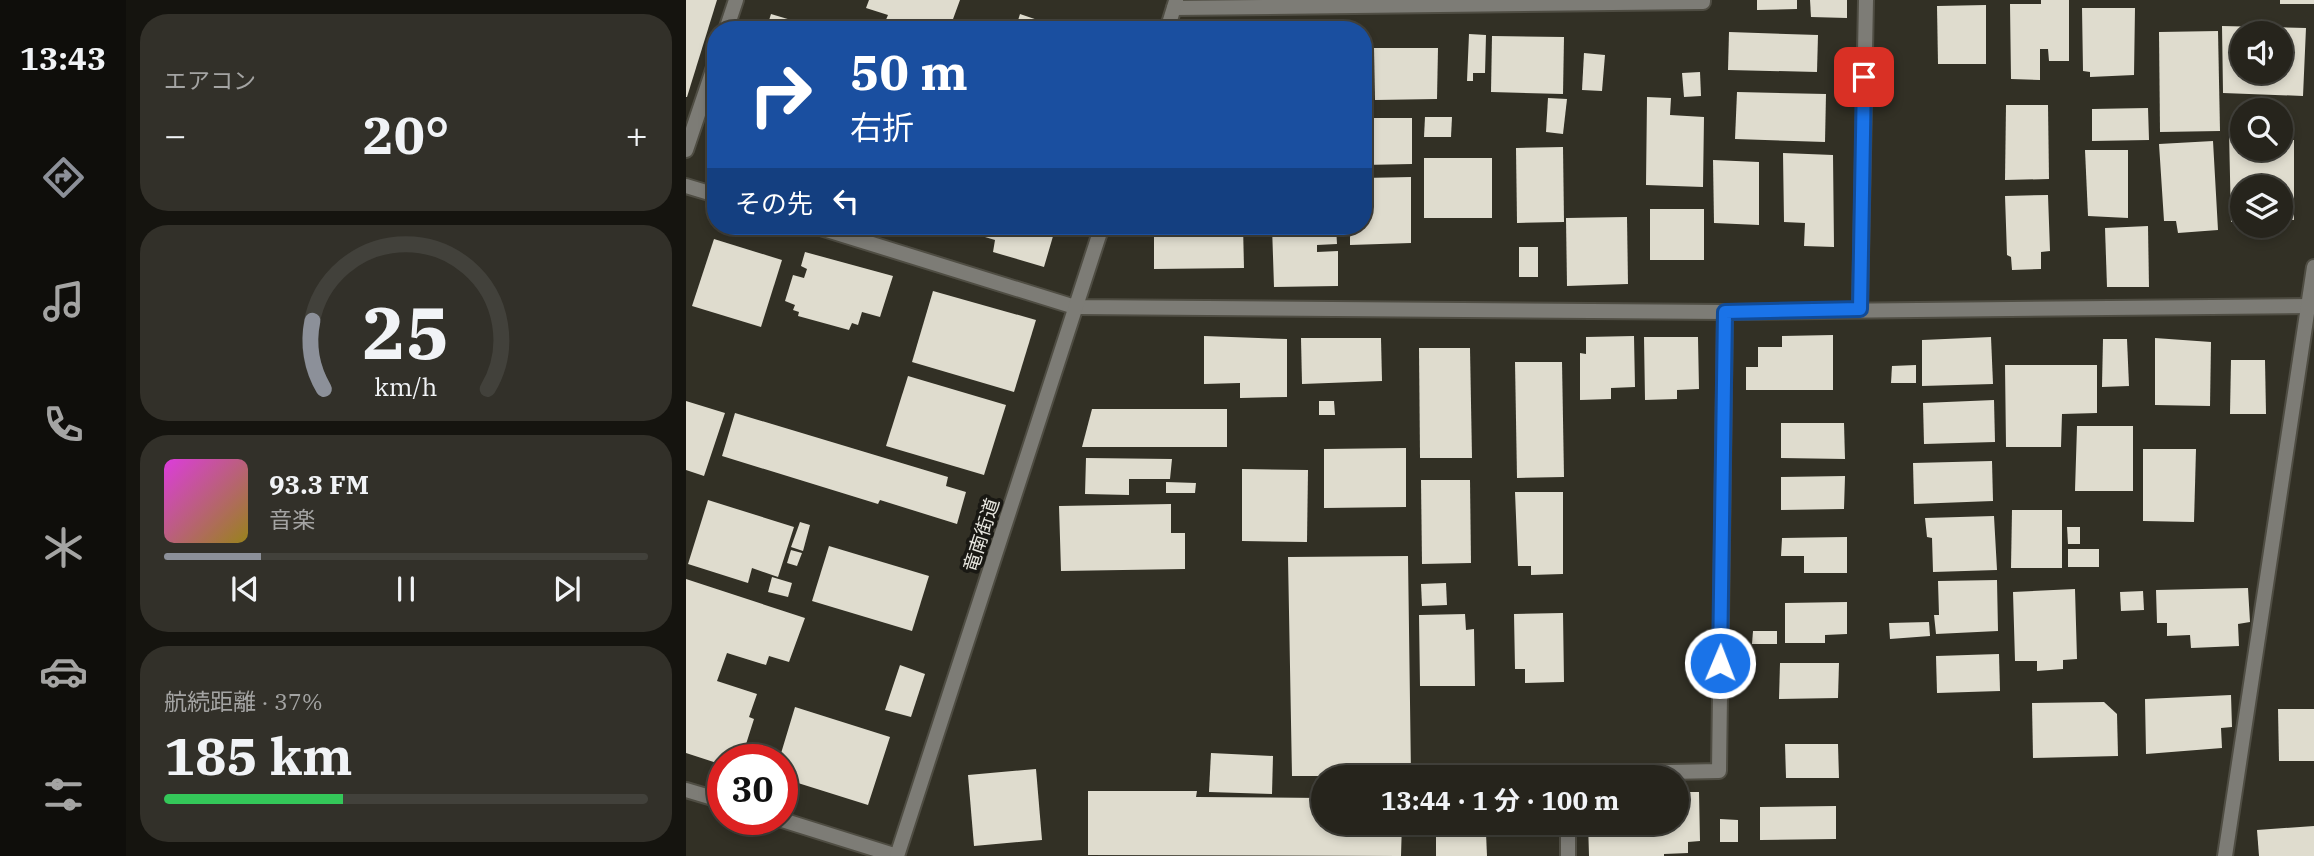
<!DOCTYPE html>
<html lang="ja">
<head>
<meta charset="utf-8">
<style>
	:root { --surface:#26241c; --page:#323029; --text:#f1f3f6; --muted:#a4a4a3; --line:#42413b; --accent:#8c9099 }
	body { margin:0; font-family:"IBM Plex Serif","Noto Sans JP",serif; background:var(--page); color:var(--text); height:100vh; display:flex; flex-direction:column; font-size:26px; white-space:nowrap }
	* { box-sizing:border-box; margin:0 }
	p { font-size:23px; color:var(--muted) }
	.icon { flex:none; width:38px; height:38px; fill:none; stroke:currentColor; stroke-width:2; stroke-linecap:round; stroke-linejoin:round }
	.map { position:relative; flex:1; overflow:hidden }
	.drawer { display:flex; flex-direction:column; gap:14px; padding:14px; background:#15140f; width:560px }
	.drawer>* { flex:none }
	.guide { position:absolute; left:21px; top:21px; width:665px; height:214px; border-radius:28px; box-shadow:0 4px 10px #0003,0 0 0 2px var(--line); background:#1a4fa0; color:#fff; overflow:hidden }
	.controls { position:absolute; left:1544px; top:21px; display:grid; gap:14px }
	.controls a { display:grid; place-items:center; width:63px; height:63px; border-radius:50%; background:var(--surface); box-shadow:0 4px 10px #0003,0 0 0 2px var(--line); font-size:35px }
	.speed { position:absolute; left:21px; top:744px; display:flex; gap:14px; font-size:35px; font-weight:700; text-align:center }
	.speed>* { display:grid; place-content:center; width:91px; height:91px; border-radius:50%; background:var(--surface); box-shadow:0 4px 10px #0003,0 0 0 2px var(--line); line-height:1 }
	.speed .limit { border:10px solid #d22; background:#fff; color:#111 }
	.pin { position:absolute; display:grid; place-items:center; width:60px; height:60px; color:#fff; margin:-30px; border-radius:14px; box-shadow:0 4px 10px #0006 }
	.me { position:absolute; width:77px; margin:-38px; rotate:1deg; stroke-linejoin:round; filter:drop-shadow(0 0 5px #0008) }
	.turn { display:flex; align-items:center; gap:24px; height:147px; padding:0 28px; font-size:32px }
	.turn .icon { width:91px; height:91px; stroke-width:2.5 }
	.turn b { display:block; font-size:49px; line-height:60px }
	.then { display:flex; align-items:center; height:66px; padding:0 28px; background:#0003; gap:14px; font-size:26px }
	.big { font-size:52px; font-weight:700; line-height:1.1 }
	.drawer .widget { flex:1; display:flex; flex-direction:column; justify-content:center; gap:10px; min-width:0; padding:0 24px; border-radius:28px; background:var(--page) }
	.drawer .dial { align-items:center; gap:0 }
	.dial svg { height:182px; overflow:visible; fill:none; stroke:var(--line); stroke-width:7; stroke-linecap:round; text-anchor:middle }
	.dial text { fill:var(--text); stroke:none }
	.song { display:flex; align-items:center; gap:21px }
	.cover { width:84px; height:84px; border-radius:10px; background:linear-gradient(135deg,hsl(300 70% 55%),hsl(50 70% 35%)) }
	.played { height:7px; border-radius:4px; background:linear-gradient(90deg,var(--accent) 20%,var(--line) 20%) }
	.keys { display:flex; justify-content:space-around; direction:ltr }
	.heat { display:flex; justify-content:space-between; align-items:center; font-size:38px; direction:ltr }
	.charge { height:10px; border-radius:5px; background:linear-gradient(90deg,#34c759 37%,var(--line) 0) }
	.trip { position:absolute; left:625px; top:765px; width:378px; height:70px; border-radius:35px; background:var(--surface); box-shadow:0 4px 10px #0003,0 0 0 2px var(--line); font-weight:700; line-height:70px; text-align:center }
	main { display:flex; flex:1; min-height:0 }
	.menu { display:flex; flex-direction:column; width:126px; justify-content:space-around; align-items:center; background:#0f0e0b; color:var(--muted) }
	.menu .icon { width:49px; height:49px }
	.menu .selected { color:var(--accent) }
	.menu b { font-size:32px; color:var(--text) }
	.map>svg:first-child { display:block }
</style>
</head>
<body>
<main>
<nav class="menu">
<b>13:43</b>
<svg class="icon selected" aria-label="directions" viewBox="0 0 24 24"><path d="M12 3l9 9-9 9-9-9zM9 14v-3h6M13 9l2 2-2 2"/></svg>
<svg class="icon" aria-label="music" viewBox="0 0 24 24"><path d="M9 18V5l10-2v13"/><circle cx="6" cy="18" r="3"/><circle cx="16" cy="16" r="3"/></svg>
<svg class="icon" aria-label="phone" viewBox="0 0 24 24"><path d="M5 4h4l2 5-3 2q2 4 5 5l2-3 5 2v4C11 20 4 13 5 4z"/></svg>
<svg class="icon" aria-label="climate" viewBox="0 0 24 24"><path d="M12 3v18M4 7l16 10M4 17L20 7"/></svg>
<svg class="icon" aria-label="car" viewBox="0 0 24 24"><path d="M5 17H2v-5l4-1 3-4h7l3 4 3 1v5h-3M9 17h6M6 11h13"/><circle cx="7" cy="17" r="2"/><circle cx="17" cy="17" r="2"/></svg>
<svg class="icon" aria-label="filters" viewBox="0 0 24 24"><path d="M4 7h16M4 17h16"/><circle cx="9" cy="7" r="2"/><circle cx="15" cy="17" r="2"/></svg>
</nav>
<section class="drawer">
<div class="widget"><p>エアコン</p>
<div class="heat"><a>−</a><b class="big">20°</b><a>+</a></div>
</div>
<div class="widget dial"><svg viewBox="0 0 100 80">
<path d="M14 69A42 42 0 1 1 86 69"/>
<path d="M14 69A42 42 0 0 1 9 39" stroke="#8c9099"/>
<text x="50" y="56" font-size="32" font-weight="700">25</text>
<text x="50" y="72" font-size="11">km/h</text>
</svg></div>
<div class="widget">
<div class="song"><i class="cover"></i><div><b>93.3 FM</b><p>音楽</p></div></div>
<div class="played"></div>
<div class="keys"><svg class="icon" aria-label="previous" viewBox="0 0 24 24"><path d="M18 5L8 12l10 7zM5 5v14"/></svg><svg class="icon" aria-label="pause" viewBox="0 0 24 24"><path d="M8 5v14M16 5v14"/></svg><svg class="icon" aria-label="next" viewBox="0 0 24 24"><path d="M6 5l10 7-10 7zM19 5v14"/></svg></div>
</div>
<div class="widget"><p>航続距離 · 37%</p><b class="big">185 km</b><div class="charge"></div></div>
</section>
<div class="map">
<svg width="1628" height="856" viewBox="0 0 1628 856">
	<rect width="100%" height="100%" fill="#323025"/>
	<!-- building -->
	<g fill="#dfdcce" fill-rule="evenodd">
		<path d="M0,0H31L1,97H0Z"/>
		<path d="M183,0H274L263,30H245L232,26L231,30H222L199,22L202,15L180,8Z"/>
		<path d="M1071,0H1111V9L1071,10Z"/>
		<path d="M1124,0H1161V18L1125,17Z"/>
		<path d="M1355,0H1383V61H1363L1362,49H1354V80L1325,79L1324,4H1355Z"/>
		<rect x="1594" y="0" width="34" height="4"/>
		<path d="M1300,5V64H1252L1251,6Z"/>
		<path d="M1396,8H1449L1448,75L1404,77V72L1397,71Z"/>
		<path d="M85,14L135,29V30H80Z"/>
		<path d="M334,14L378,29V30H329Z"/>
		<path d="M1536,26L1620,28L1617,96L1537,93ZM1556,33H1594V72H1556Z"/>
		<path d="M1532,31L1534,131L1474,132L1473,32Z"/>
		<path d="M1043,32L1132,35L1131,72L1042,70Z"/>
		<path d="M783,34L800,35L799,73H787V81H781Z"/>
		<path d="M806,36L878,37L877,94L805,92Z"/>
		<path d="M688,48H752L751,99L689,100Z"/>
		<path d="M898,53L919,55L916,91L896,90Z"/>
		<path d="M1014,72L1015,96L998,97L996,73Z"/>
		<path d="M1051,92L1140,94L1139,142L1049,139Z"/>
		<path d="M961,97L985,98L984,115L1018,117L1017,187L960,185Z"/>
		<path d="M862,98L881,99L877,134L860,132Z"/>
		<path d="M1320,105H1362L1363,179L1319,180Z"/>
		<path d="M1462,108L1463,140L1406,141V109Z"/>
		<path d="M739,117H766L765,137H738Z"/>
		<path d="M677,118H726V164L677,165Z"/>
		<path d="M1556,130V149H1594V140H1608V220H1594V187H1556V221L1545,222L1543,131Z"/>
		<path d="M1527,141L1532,230L1492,233L1490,221H1478L1473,144Z"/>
		<path d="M877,147L878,222L831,223L830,148Z"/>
		<path d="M1399,150H1442V218L1402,216Z"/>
		<path d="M1097,153L1147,155L1148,247L1118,246L1119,223L1098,222Z"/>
		<rect x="738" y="158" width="68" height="60"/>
		<path d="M1027,160L1073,162V225L1028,223Z"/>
		<path d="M725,177V243L664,245V226H677V178Z"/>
		<path d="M1362,195L1364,251L1355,252V269L1326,270L1325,257L1321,255L1319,196Z"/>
		<rect x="964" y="209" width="54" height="51"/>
		<path d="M941,217L942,284L881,286L880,218Z"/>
		<path d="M280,226H370L358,267L307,252L309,240L279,231Z"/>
		<path d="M468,226H557L558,268L468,269Z"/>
		<path d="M586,226H650L651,244L631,245V252L652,251V286L588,287Z"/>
		<path d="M1462,226L1463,287H1421L1419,228Z"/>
		<path d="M28,239L96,260L75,327L6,306Z"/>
		<rect x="833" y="247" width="19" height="30"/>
		<path d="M119,252L207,276L194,317L176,312L172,325L166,323L163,330L112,316L113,312L107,310L109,305L99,301L107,275L118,278L121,269L115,266Z"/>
		<path d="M247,291L350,320L328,392L226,362Z"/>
		<path d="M1147,335V390H1060V367H1072V347H1096V336Z"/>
		<path d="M518,336L601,339V397L554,398V383L518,384Z"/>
		<path d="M948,336L949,387L925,388V399L894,400V353L900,354V337Z"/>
		<path d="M958,337H1012L1013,389L991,390V399L959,400Z"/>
		<path d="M1305,337L1307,384L1236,386V340Z"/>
		<path d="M615,338H695L696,381L616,384Z"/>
		<path d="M1469,338L1525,342L1524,406L1469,405Z"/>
		<path d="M1417,339H1441L1443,386L1416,387Z"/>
		<path d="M733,348H784L786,458H734Z"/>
		<path d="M1545,360H1579L1580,414H1544Z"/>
		<path d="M829,362H876L878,477L831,478Z"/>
		<path d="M1230,365V383H1205L1206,366Z"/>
		<path d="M1319,365H1411V413L1376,414L1375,447H1320Z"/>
		<path d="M222,376L320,405L298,475L200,446Z"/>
		<path d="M1308,400L1309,442L1238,444L1237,403Z"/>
		<path d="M0,401L39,413L18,476L0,470Z"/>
		<path d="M633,401H648L649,415H633Z"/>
		<path d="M406,409H541V447H396Z"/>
		<path d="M49,413L262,477L260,486L280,492L271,524L194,500L192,504L36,456Z"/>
		<path d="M1095,423H1158L1159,459L1095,458Z"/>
		<path d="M1391,426H1447V491H1389Z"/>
		<path d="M720,448V507L638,508V449Z"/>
		<path d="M1457,449H1510L1508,522L1457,521Z"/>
		<path d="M400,458L486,459L484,479H443V495L399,494Z"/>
		<path d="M1306,461L1307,501L1228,504L1227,463Z"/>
		<path d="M556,469L622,470L621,542L556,541Z"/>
		<path d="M1159,476L1158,509L1095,510V477Z"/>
		<path d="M735,480H784L785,563L736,564Z"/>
		<path d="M480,482L510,483L509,493H480Z"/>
		<path d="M829,492H877V574L845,575V566H832Z"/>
		<path d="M22,500L108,527L92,577L66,568L62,583L2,564Z"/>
		<path d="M485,504V533H499V569L375,571L373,506Z"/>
		<path d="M1326,510H1376V568H1325Z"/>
		<path d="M1308,516L1311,570L1247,572L1246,538L1241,537L1239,518Z"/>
		<path d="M114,522L124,525L117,551L105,547Z"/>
		<path d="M1381,527H1394V544H1382Z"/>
		<path d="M1161,537V573H1118V556H1095L1096,538Z"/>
		<path d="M143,546L243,576L226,631L126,601Z"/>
		<rect x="1382" y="549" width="31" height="18"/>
		<path d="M105,550L116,553L111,566L101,563Z"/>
		<path d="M722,556L725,775L637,777V793H633L632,776H606L602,557Z"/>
		<path d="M86,577L106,583L102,597L82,592Z"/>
		<path d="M0,579L119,618L103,662L83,656L80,665L41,653L31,681L71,694L63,717L68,719L55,760H37V765L0,753Z"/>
		<path d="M1311,580L1312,631L1250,634L1248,615H1253L1252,581Z"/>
		<path d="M760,583L761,605L736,606L735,584Z"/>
		<path d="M1562,588L1564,622L1552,624L1553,646L1505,648L1504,635L1481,636V623H1471L1470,590Z"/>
		<path d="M1389,589L1391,659L1377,660V669L1351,671V661H1329L1327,592Z"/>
		<path d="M1457,591L1458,610L1435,611L1434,592Z"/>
		<path d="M1161,602V634L1139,635V643H1099V603Z"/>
		<path d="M877,613L878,682L839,683V669H829L828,614Z"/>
		<path d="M779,614L780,630L788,629L789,686H734L733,615Z"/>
		<path d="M1243,622L1244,636L1204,639L1203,623Z"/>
		<path d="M1067,631H1091V644H1066Z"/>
		<path d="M1313,654L1314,691L1251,693L1250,656Z"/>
		<path d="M1094,663H1153L1152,698L1093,699Z"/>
		<path d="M214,665L239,674L225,717L199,710Z"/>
		<path d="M1545,695L1546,727L1535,728L1536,748L1460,754L1459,699Z"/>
		<path d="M1418,702L1431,714L1432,756L1347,758L1346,703Z"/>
		<path d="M109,707L204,737L182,805L96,778V760H93Z"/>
		<path d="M1592,709H1628V761H1593Z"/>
		<path d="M1099,744H1152L1153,778H1100Z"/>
		<path d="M525,753L587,756L586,794L523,792Z"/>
		<path d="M350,769L356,840L288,846L282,775Z"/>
		<path d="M806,771V777H740V772Z"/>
		<path d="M402,791H511L510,797L637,798V822H716L715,856L402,855Z"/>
		<path d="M990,792H1013L1014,841L1002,842V853L978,854V856H903L902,822H990Z"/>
		<path d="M1150,806V839L1074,840V807Z"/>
		<path d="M1034,819L1052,820V842H1034Z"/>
		<path d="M1628,826V856H1573L1571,830Z"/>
		<path d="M750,833H800L801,856H750Z"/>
	</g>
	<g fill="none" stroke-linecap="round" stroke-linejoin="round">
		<defs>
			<g id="minor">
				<path d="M488,8L1017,2V0"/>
				<path d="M40,30L50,0"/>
				<path d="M481,30L490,1"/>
				<path d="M0,150L30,61"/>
				<path d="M0,186L30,195"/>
				<path d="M128,226L389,307L1039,312L1628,306"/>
				<path d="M1174,309L1180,0"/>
				<path d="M882,777V774L1033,771L1039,312"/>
				<path d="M0,790L37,801"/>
				<path d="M93,819L211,856"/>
				<path d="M211,856L416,226"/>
				<path d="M882,856V822"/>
				<path d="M1539,856L1628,267"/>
			</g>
		</defs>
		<!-- minor casing -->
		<use href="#minor" stroke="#4f4d43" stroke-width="18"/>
		<!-- minor -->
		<use href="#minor" stroke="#7d7c76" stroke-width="14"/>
	</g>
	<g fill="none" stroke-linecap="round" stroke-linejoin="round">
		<defs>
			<path id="route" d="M1034,663L1039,312L1174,309L1178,77"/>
		</defs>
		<!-- route casing -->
		<use href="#route" stroke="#114b97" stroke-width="18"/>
		<!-- route -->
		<use href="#route" stroke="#1a73e8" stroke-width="12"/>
	</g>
	<g text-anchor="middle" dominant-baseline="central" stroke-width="7" stroke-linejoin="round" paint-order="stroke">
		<!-- street labels -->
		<g font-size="19" fill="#e8e7e0" stroke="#191813">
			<text transform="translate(295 535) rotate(-72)">竜南街道</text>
		</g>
	</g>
</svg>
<div class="controls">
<a><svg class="icon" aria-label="sound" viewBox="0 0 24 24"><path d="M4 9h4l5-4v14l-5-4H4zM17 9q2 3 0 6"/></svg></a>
<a><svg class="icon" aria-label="search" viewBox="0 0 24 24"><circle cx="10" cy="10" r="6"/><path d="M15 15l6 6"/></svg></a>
<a><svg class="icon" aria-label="layers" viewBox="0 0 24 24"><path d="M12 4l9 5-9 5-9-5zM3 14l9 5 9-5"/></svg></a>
</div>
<div class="speed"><div class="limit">30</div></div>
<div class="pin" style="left:1178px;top:77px;background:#d93025"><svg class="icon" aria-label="arrive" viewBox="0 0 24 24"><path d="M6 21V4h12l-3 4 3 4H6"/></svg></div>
<svg class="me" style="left:1034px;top:663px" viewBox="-20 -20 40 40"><circle r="17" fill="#1a73e8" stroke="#fff" stroke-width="3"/><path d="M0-11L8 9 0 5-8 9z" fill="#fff"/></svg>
<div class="trip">13:44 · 1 分 · 100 m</div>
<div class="guide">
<div class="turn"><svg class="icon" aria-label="right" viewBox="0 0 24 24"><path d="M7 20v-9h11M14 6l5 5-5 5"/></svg><div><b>50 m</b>右折</div></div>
<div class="then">その先<svg class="icon" aria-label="left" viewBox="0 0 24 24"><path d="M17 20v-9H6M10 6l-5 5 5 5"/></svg></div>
</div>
</div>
</main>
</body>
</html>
